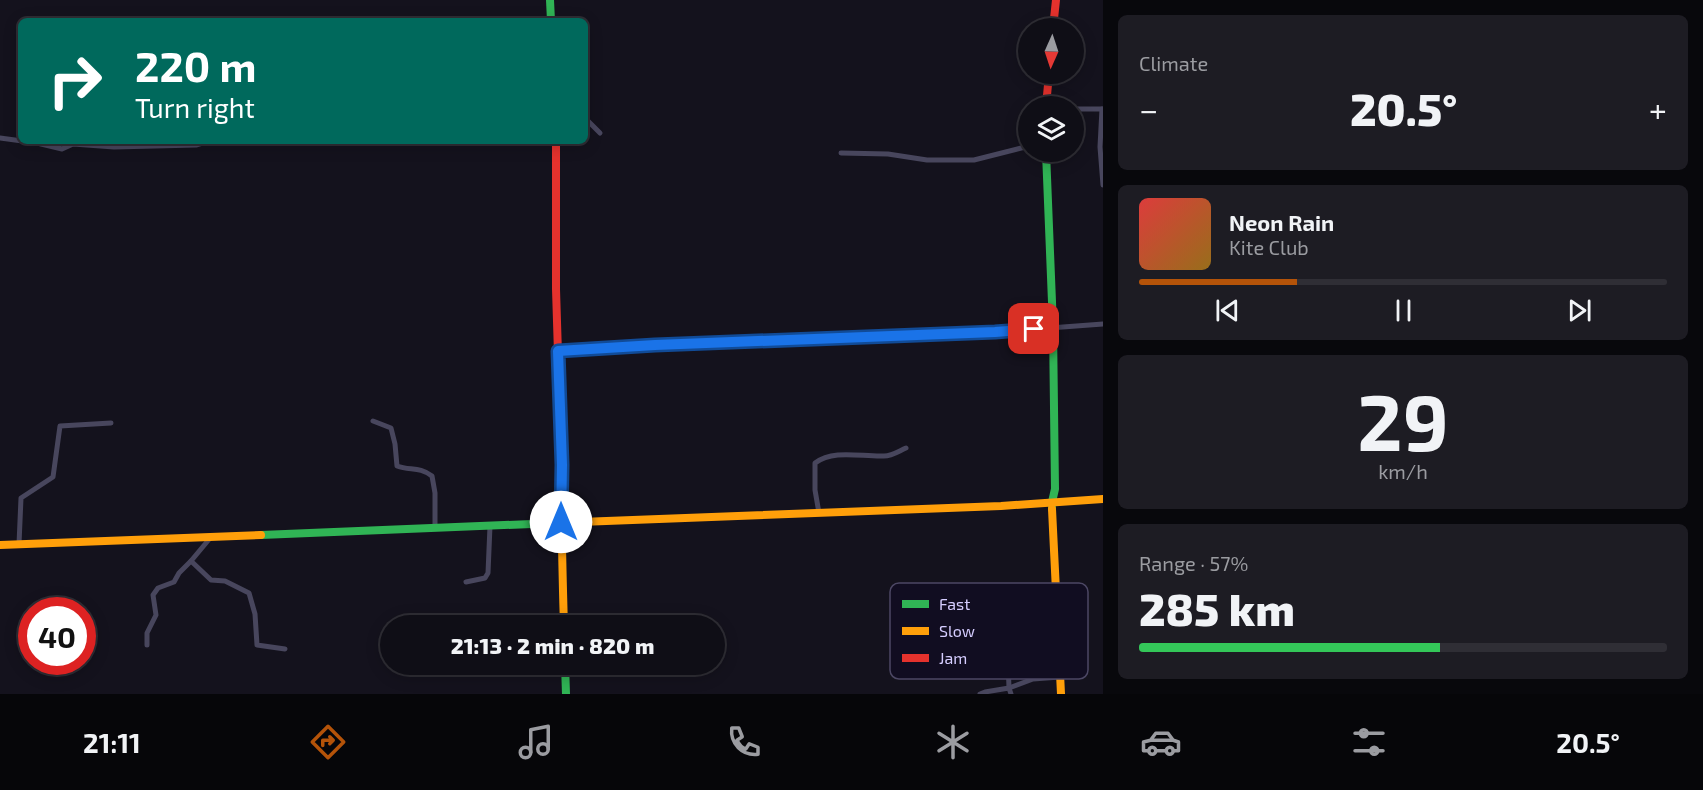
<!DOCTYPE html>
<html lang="en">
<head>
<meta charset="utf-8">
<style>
	:root { --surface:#0f0e16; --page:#1d1c23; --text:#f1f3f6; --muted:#9b9ca1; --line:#2f2e35; --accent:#b45309 }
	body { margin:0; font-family:"Exo 2",sans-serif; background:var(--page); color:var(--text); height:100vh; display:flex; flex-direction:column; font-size:22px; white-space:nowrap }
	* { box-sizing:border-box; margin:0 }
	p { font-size:20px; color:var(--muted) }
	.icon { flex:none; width:33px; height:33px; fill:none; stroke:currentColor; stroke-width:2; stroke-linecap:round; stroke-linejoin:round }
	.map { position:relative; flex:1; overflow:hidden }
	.drawer { display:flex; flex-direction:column; gap:15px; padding:15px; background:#08080c; width:600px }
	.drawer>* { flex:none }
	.banner { position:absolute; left:18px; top:18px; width:570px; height:126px; border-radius:9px; box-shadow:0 3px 15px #0003,0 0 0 2px var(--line); background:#00695c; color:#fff; overflow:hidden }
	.needle { width:39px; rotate:183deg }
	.controls { position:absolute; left:1018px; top:18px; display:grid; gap:12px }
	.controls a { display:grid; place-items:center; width:66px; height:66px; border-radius:50%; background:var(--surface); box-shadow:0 3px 15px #0003,0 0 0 2px var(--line); font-size:30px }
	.speed { position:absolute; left:18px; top:597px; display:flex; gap:12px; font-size:30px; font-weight:700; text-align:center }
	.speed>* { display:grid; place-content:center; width:78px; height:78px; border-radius:50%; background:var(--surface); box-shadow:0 3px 15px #0003,0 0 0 2px var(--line); line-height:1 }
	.speed .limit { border:9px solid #d22; background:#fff; color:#111 }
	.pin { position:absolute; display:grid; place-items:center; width:51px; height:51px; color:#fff; margin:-26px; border-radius:12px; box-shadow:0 3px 9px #0006 }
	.me { position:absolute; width:66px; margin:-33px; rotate:0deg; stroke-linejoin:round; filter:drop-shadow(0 0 4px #0008) }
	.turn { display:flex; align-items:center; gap:21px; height:126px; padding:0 18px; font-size:27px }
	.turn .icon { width:78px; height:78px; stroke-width:2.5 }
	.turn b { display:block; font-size:42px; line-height:51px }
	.big { font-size:45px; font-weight:800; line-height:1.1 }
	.drawer .card { flex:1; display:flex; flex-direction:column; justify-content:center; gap:9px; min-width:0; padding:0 21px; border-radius:9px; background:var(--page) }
	.drawer .dial { align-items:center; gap:0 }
	.dial b { font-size:78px; line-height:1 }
	.song { display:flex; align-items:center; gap:18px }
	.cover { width:72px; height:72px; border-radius:9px; background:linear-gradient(135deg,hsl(0 70% 55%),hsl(40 70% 35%)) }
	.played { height:6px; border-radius:3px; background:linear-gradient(90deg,var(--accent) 30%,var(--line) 30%) }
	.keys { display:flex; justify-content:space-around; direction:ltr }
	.heat { display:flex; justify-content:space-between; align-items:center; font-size:33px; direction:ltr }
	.charge { height:9px; border-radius:4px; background:linear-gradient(90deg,#34c759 57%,var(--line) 0) }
	.trip { position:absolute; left:380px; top:615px; width:345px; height:60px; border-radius:30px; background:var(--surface); box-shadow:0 3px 15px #0003,0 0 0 2px var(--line); font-weight:800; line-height:60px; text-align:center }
	.menu { display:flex; height:96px; justify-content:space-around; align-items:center; background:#060609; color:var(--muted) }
	.menu .icon { width:42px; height:42px }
	.menu .current { color:var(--accent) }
	.menu b { font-size:27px; color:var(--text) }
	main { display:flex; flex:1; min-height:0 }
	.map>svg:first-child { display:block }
</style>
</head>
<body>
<main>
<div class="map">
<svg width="1103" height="694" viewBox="0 0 1103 694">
	<rect width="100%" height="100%" fill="#14121d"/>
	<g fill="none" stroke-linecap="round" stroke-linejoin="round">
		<!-- street -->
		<g stroke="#48465d" stroke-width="5">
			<path d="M1074,109H1103"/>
			<path d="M1102,109L1100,147L1103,185"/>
			<path d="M585,118L600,133"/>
			<path d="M0,138L37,143L62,149L73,144L114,147L196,145L209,141"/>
			<path d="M841,153L888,154L927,160H974L1029,146"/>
			<path d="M558,351L655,345L995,332L1103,324"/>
			<path d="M373,421L391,428L395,444L397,466C410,471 419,466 432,476L435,493V528"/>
			<path d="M819,513L815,490V463C834,449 861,457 884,456C892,456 899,451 906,448"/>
			<path d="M211,537L191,561L211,580L225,581L249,593L255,614L257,645L285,649"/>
			<path d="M19,544L21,498L53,477L60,426L111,423"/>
			<path d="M466,582L485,578L488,573L490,526"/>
			<path d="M147,645V633L156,615L153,595L158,588L174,582L179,573L191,561"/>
			<path d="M1008,661L1009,688L1011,694"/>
			<path d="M980,694L985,692L1009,688L1033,679L1060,677"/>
		</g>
		<!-- fast -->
		<g stroke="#30b455" stroke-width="8">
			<path d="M550,0L551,21"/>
			<path d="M1046,152L1053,327L1055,489L1052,502V509"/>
			<path d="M261,535L580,522"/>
			<path d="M565,664L566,694"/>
		</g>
		<!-- slow -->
		<g stroke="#ff9f0a" stroke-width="8">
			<path d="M558,354C561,445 561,535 564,626"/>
			<path d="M1052,509L1061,694"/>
			<path d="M580,522L1001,506L1103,499"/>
			<path d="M0,545L261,535"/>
		</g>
		<!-- jam -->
		<g stroke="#e5322d" stroke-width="8">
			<path d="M1053,28L1056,0"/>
			<path d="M1046,106L1049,74"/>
			<path d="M556,141V289L558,354"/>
		</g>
	</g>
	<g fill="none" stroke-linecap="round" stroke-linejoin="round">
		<defs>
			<path id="route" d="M561,522L562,465L558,351L655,345L995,332L1034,329"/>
		</defs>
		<!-- route casing -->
		<use href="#route" stroke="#114b97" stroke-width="15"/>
		<!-- route -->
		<use href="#route" stroke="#1a73e8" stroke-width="10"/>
	</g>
	<!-- legend -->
	<rect x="890" y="583" width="198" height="96" rx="9" fill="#110d21" stroke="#4c4764" stroke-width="1.5"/>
	<rect x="902" y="600" width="27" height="8" fill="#30b455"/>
	<rect x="902" y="627" width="27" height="8" fill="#ff9f0a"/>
	<rect x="902" y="654" width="27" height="8" fill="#e5322d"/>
	<g font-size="16" fill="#d5cdff">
		<text x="939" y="610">Fast</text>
		<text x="939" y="637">Slow</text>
		<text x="939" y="664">Jam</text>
	</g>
</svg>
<div class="controls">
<a><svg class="needle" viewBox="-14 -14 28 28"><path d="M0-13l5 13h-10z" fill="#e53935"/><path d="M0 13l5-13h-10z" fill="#9b9ca1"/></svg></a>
<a><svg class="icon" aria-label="layers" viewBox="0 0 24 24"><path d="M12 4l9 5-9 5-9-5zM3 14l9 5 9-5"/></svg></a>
</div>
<div class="speed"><div class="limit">40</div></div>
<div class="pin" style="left:1034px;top:329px;background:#d93025"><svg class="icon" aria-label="arrive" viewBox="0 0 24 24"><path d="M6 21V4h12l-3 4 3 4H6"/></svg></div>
<svg class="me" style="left:561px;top:522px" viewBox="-20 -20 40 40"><circle r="19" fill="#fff"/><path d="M0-13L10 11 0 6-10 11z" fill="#1a73e8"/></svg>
<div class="trip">21:13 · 2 min · 820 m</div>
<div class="banner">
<div class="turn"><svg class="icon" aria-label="right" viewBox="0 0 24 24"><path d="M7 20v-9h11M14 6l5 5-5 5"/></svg><div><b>220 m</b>Turn right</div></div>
</div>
</div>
<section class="drawer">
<div class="card"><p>Climate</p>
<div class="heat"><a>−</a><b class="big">20.5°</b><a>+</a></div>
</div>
<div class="card">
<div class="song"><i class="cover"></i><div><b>Neon Rain</b><p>Kite Club</p></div></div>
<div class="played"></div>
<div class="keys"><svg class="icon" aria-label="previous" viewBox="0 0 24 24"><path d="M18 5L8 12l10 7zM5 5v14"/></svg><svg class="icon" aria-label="pause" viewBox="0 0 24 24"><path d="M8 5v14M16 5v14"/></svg><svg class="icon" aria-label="next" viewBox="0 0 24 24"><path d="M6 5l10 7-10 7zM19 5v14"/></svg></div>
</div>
<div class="card dial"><b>29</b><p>km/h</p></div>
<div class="card"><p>Range · 57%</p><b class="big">285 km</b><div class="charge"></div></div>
</section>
</main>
<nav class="menu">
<b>21:11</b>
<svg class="icon current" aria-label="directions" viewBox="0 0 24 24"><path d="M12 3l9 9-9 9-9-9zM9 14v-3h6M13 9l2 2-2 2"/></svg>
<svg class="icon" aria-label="music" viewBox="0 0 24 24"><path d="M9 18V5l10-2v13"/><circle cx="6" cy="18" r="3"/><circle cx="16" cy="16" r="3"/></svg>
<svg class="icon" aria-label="phone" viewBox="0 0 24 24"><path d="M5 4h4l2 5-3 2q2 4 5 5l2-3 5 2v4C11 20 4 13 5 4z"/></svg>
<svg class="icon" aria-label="climate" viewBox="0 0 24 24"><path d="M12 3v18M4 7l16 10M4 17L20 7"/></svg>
<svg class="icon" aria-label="car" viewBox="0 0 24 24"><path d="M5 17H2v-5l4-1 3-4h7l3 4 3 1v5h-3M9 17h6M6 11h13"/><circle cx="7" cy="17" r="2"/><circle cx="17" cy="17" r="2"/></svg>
<svg class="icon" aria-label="filters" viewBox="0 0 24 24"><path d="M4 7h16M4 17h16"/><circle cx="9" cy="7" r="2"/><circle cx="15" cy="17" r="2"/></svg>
<b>20.5°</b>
</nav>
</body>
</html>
